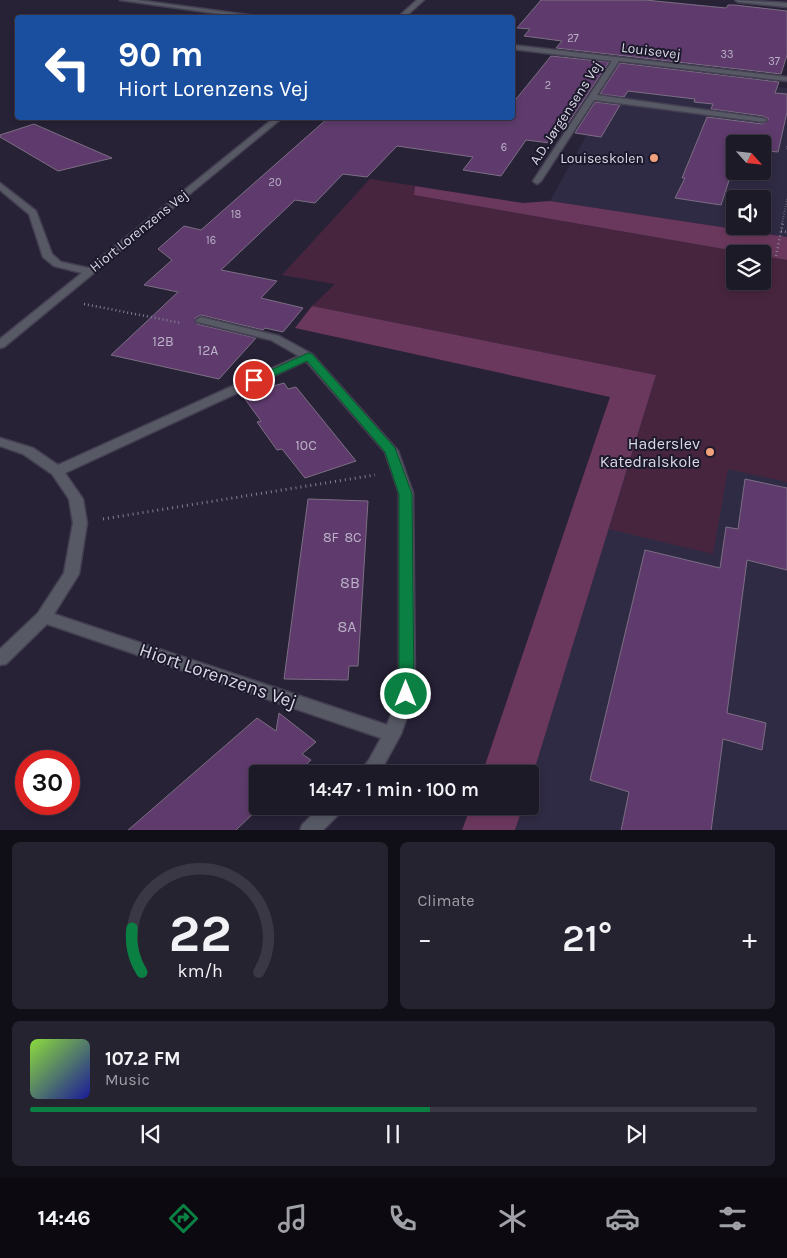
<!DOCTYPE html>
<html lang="en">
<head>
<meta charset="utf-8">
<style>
	:root { --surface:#1d1a28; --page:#252330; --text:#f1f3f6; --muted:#a0a1a8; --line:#3b3845; --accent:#0b8043 }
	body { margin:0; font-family:Karla,sans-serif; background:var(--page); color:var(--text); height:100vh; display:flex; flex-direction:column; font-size:19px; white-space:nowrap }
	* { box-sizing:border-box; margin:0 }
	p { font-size:16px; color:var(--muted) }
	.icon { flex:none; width:28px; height:28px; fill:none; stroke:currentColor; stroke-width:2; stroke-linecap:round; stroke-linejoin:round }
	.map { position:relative; height:830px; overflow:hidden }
	.drawer { display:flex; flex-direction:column; gap:12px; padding:12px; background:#100e16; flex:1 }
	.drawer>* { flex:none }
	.hud { position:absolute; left:15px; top:15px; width:500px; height:105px; border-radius:5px; box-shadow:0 2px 8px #0003,0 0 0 1px var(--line); background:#1a4fa0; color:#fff; overflow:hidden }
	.needle { width:32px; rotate:117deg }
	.controls { position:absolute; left:726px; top:135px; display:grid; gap:10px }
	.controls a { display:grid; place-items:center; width:45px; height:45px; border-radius:5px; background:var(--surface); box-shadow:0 2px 8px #0003,0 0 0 1px var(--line); font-size:25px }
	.speed { position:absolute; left:15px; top:750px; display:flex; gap:10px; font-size:25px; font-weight:700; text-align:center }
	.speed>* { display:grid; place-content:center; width:65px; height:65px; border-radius:50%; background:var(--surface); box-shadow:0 2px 8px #0003,0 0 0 1px var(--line); line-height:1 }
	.speed .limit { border:8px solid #d22; background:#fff; color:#111 }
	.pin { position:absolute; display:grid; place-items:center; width:42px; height:42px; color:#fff; margin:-21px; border:2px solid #fff; border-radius:50%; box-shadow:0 1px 5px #0007 }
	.me { position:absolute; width:55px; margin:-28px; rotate:0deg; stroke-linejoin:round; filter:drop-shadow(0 0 4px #0008) }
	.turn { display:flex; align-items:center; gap:18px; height:105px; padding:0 20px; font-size:22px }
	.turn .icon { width:65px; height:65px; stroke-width:2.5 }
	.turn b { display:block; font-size:35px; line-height:42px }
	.big { font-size:38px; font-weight:600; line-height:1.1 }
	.drawer .widget { flex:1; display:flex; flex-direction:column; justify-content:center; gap:8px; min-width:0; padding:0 18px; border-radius:8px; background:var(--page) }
	.drawer .dial { align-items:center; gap:0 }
	.dial svg { height:130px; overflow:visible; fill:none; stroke:var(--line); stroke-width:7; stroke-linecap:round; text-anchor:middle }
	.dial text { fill:var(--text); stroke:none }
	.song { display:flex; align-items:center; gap:15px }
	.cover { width:60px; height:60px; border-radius:8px; background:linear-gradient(135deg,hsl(90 70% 55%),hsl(240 70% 35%)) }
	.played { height:5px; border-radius:2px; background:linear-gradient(90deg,var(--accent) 55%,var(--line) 55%) }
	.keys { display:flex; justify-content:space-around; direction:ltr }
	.heat { display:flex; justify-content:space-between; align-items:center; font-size:28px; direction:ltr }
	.drawer .tiles { flex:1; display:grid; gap:12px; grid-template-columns:1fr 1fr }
	.widget:last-child { grid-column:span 2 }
	.trip { position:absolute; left:249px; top:765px; width:290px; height:50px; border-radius:5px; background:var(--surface); box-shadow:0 2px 8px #0003,0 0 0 1px var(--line); font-weight:600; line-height:50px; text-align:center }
	.menu { display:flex; height:80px; justify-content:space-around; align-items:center; background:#0c0a10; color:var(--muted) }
	.menu .icon { width:35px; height:35px }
	.menu .current { color:var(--accent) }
	.menu b { font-size:22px; color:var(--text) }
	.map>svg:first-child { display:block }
</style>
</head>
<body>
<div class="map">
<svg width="787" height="831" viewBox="0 0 787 831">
	<rect width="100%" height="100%" fill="#272236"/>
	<!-- built -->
	<g fill="#302b44" fill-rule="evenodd">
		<path d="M623,69L787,88V237L550,201ZM735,144H762V171H735ZM735,199H762V226H735Z"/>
		<path d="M370,179L415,186L414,195L752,254H735V281H762L763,256L787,260V830H515L523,806H530V784L656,375L312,306L335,284L282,275Z"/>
	</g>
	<!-- green -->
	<path fill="#48253e" d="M370,179L415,186L414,195L752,254H735V281H762L763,256L787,260V482L728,469L713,554L609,529L656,375L312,306L335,284L282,275Z"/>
	<!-- forest -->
	<g fill="#6b385d">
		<path d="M415,186L523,203L550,201L787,237V260L414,195Z"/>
		<path d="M312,306L656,375L530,784V774H482L610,397L295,328Z"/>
		<path d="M471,806H523L515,830H462Z"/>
	</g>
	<!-- building -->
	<g fill="#5e3b6c" stroke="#7c6e83">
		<path d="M541,0H645L726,8L728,5H735L787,11V55L781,74L556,48L562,41L524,36L530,29L517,28Z"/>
		<path d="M551,56L609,62L563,131H558L550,143L526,140L501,176L463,170L473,157L397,146L367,177L343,174L315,203L295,200L221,270L277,281L261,298L303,308L283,332L265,328L263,330L201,315L195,318L197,324L256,338L219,379L111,355L178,292L144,285L172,260L158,249L184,226L201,230L328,118H512V104Z"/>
		<path d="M620,63L779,82L775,93L787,94V112L778,152L768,151L765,167L762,166V144H735V162L721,205L675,198L685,178H682L707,117L763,124L769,119L763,116L711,109L713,104L694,102L695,99L628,91L624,97L600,94Z"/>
		<path d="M595,102L620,105L601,137L575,133Z"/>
		<path d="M34,124L112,158L58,171L0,137V135Z"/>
		<path d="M284,383L288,389L296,387L356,461L305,478L282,449L277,450L257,422L261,421L242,395Z"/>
		<path d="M745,479L787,488V570L747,560L727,713L766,723L762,750L723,739L711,831H621L629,792L590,780L645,550L720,568L726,527L738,529Z"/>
		<path d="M308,499L368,501L358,666H349L348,680L284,679Z"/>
		<path d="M279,713L316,742L302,754L311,760L296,774H258V806H261L235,831H127L257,718L276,731Z"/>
	</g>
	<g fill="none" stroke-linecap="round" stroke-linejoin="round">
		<defs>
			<g id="minor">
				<path d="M120,0H137L271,18H249Z"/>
				<path d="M417,0H424L404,18H397Z"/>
				<path d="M735,0L787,3V7L738,2Z"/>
				<path d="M512,45L787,77V81L619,61L597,95L763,118L767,120L763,122L594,100L541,181L537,184L533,181L612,61L512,49Z"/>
				<path d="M274,118H282L4,347L0,348V339L82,273L54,266L43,257L29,214L0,190V183L36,211L52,254L61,262L88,268Z"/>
				<path d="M201,317L279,336L312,354L398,451L413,493L415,694L401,734L379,774H358L369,760L381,738L47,624L6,664L0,665V649L38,613L64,573L73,523L69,499L52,474L23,454L0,446V438L33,448L58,465L299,356L271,340L197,322L196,320ZM306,361L385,452L399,493V694L387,725L54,614L79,574L87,523L83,499L65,473Z"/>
				<path d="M321,806H343L341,812L322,831H300L302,825Z"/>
			</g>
		</defs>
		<!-- minor casing -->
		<use href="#minor" stroke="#443f52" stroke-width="3"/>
		<!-- path-far2 -->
		<g stroke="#838091" stroke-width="2" stroke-dasharray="0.5 2" stroke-linecap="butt">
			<path d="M787,146V151"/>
			<path d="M782,224L787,199"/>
		</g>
		<!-- path-far1 -->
		<g stroke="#838091" stroke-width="2.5" stroke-dasharray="1 3" stroke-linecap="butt">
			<path d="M781,231L787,232"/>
			<path d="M776,256L783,222"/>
			<path d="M84,304L181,323"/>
		</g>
		<!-- path -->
		<path stroke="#838091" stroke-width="3" stroke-dasharray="1 4" stroke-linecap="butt" d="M103,519L375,475"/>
		<!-- minor -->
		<use href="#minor" fill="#575a64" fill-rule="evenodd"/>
	</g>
	<!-- route -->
	<path fill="#0b8043" stroke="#07532c" d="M308,353L312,354L395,448L412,494L414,694L412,698L406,700L401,698L399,694V494L385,452L307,361L258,383L254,384L249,380Z"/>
	<!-- markers -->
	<g fill="#f1a17c" stroke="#1d192c" stroke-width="2">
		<circle cx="654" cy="158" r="5"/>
		<circle cx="710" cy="452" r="5"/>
	</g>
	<g text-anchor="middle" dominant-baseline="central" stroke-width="4" stroke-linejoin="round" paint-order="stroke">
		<!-- far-number labels -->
		<g font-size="11" fill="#bbb1c8">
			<text x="573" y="38">27</text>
			<text x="727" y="54">33</text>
			<text x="774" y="61">37</text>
			<text x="548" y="85">2</text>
			<text x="504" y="147">6</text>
			<text x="275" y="182">20</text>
			<text x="236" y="214">18</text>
			<text x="211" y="240">16</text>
		</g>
		<!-- far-street labels -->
		<g font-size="14" fill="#dad8e6" stroke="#1d192c">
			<text transform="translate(651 51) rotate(7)">Louisevej</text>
			<text transform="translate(566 113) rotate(-57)">A.D. Jørgensens Vej</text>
			<text transform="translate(139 231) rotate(-39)">Hiort Lorenzens Vej</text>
		</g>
		<!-- far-poi labels -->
		<g font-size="14" fill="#dad8e6" stroke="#1d192c" text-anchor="end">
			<text x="644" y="158">Louiseskolen</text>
		</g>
		<!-- number labels -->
		<g font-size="14" fill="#bbb1c8">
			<text x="163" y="341">12B</text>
			<text x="208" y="350">12A</text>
			<text x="306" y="445">10C</text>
			<text x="331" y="537">8F</text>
			<text x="353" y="537">8C</text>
		</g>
		<!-- poi labels -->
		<g font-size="16" fill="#dad8e6" stroke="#1d192c" text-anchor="end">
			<text x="700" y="443">Haderslev<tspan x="700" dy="18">Katedralskole</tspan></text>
		</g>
		<!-- near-number labels -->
		<g font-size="16" fill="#bbb1c8">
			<text x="350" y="582">8B</text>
			<text x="347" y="626">8A</text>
		</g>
		<!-- near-street labels -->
		<g font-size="19" fill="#dad8e6" stroke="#1d192c">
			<text transform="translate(218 676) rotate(19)">Hiort Lorenzens Vej</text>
		</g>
	</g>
</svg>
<div class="controls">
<a><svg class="needle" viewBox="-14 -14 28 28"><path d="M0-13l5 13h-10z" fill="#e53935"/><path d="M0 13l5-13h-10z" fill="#a0a1a8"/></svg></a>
<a><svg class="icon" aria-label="sound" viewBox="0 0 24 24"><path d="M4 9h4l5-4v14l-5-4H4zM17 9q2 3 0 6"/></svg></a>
<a><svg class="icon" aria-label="layers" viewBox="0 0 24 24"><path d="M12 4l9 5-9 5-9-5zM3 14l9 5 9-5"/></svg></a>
</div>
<div class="speed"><div class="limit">30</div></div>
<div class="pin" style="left:254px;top:380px;background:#d93025"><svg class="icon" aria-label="arrive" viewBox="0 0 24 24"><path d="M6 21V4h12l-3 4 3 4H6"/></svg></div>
<svg class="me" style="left:406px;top:694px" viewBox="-20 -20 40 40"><circle r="17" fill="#0b8043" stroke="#fff" stroke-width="3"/><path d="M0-11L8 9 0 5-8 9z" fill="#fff"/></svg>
<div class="trip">14:47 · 1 min · 100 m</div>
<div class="hud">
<div class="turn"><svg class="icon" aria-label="left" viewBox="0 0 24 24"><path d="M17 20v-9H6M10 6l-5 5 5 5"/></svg><div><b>90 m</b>Hiort Lorenzens Vej</div></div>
</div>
</div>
<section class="drawer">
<div class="tiles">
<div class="widget dial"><svg viewBox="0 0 100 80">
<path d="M14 69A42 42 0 1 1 86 69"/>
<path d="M14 69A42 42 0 0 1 8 42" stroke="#0b8043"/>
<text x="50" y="56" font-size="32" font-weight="700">22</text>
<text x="50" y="72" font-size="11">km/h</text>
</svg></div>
<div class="widget"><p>Climate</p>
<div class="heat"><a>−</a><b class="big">21°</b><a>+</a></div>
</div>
<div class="widget">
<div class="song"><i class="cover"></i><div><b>107.2 FM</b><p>Music</p></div></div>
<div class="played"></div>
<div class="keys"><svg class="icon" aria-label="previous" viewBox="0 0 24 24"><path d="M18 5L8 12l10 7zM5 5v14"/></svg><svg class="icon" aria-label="pause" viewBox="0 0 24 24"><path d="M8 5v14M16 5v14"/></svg><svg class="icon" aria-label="next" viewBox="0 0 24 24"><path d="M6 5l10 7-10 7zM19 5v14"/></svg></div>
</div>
</div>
</section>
<nav class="menu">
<b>14:46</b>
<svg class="icon current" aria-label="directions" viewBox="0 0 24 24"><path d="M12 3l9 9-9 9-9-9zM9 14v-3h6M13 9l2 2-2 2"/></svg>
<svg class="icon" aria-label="music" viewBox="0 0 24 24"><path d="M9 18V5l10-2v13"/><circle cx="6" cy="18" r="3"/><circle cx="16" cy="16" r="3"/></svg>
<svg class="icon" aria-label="phone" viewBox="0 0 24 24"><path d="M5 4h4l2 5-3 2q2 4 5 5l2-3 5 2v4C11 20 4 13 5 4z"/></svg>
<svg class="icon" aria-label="climate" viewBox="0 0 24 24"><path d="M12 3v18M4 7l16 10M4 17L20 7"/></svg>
<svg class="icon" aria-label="car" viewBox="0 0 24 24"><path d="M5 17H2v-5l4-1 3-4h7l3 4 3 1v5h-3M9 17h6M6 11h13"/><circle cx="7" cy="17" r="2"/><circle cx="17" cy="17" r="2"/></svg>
<svg class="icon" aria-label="filters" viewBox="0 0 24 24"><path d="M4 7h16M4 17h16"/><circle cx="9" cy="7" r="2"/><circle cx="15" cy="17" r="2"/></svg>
</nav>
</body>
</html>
